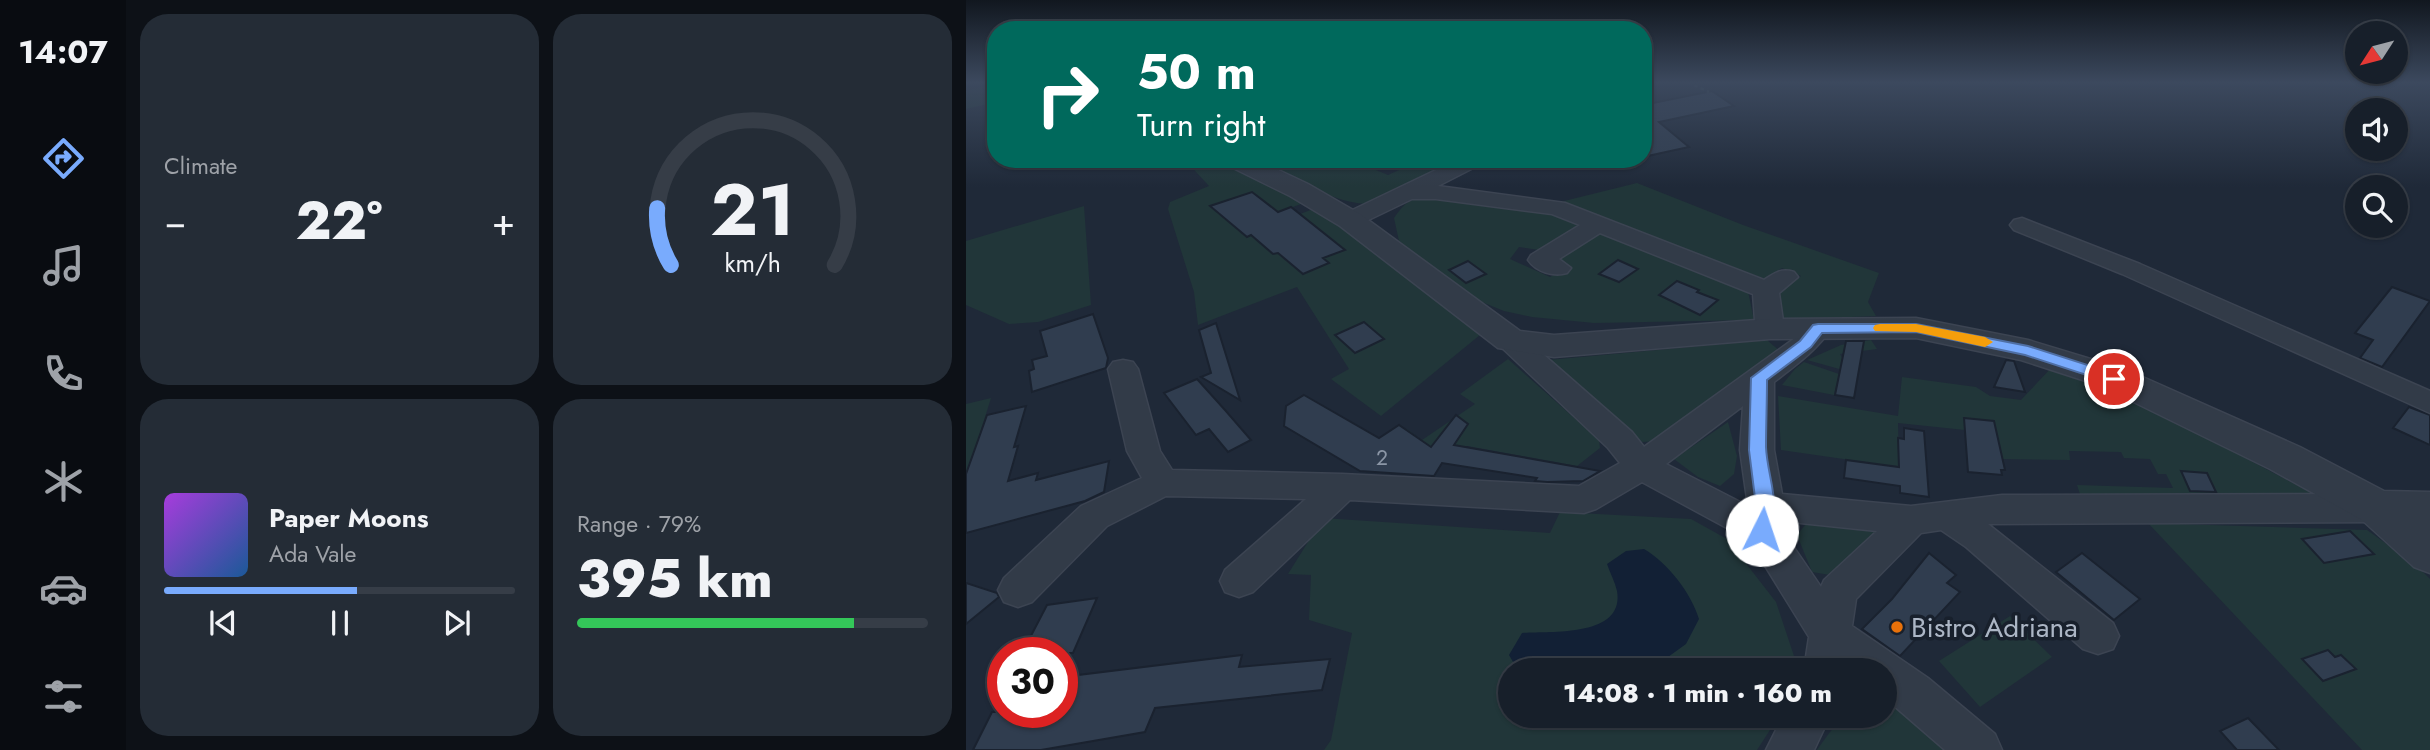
<!DOCTYPE html>
<html lang="en">
<head>
<meta charset="utf-8">
<style>
	:root { --surface:#171f2a; --page:#242c36; --text:#f1f3f6; --muted:#9ea2a8; --line:#363d47; --accent:#79abfd }
	body { margin:0; font-family:Jost,sans-serif; background:var(--page); color:var(--text); height:100vh; display:flex; flex-direction:column; font-size:26px; white-space:nowrap }
	* { box-sizing:border-box; margin:0 }
	p { font-size:23px; color:var(--muted) }
	.icon { flex:none; width:38px; height:38px; fill:none; stroke:currentColor; stroke-width:2; stroke-linecap:round; stroke-linejoin:round }
	.map { position:relative; flex:1; overflow:hidden }
	.side { display:flex; flex-direction:column; gap:14px; padding:14px; background:#0d1117; width:840px }
	.side>* { flex:none }
	.hud { position:absolute; left:21px; top:21px; width:665px; height:147px; border-radius:28px; box-shadow:0 2px 5px #0004,0 0 0 2px var(--line); background:#00695c; color:#fff; overflow:hidden }
	.needle { width:46px; rotate:234deg }
	.tools { position:absolute; left:1379px; top:21px; display:grid; gap:14px }
	.tools a { display:grid; place-items:center; width:63px; height:63px; border-radius:50%; background:var(--surface); box-shadow:0 2px 5px #0004,0 0 0 2px var(--line); font-size:35px }
	.speed { position:absolute; left:21px; top:637px; display:flex; gap:14px; font-size:35px; font-weight:700; text-align:center }
	.speed>* { display:grid; place-content:center; width:91px; height:91px; border-radius:50%; background:var(--surface); box-shadow:0 2px 5px #0004,0 0 0 2px var(--line); line-height:1 }
	.speed .limit { border:10px solid #d22; background:#fff; color:#111 }
	.pin { position:absolute; display:grid; place-items:center; width:60px; height:60px; color:#fff; margin:-30px; border:4px solid #fff; border-radius:50%; box-shadow:0 2px 7px #0007 }
	.me { position:absolute; width:77px; margin:-38px; rotate:4deg; stroke-linejoin:round; filter:drop-shadow(0 0 5px #0008) }
	.turn { display:flex; align-items:center; gap:24px; height:147px; padding:0 35px; font-size:32px }
	.turn .icon { width:91px; height:91px; stroke-width:2.5 }
	.turn b { display:block; font-size:49px; line-height:60px }
	.big { font-size:52px; font-weight:800; line-height:1.1 }
	.side .tile { flex:1; display:flex; flex-direction:column; justify-content:center; gap:10px; min-width:0; padding:0 24px; border-radius:28px; background:var(--page) }
	.side .dial { align-items:center; gap:0 }
	.dial svg { height:182px; overflow:visible; fill:none; stroke:var(--line); stroke-width:7; stroke-linecap:round; text-anchor:middle }
	.dial text { fill:var(--text); stroke:none }
	.song { display:flex; align-items:center; gap:21px }
	.cover { width:84px; height:84px; border-radius:10px; background:linear-gradient(135deg,hsl(280 70% 55%),hsl(210 70% 35%)) }
	.played { height:7px; border-radius:4px; background:linear-gradient(90deg,var(--accent) 55%,var(--line) 55%) }
	.keys { display:flex; justify-content:space-around; direction:ltr }
	.heat { display:flex; justify-content:space-between; align-items:center; font-size:38px; direction:ltr }
	.charge { height:10px; border-radius:5px; background:linear-gradient(90deg,#34c759 79%,var(--line) 0) }
	.side .tiles { flex:1; display:grid; gap:14px; grid-template-columns:repeat(2,1fr) }
	.trip { position:absolute; left:532px; top:658px; width:399px; height:70px; border-radius:35px; background:var(--surface); box-shadow:0 2px 5px #0004,0 0 0 2px var(--line); font-weight:800; line-height:70px; text-align:center }
	main { display:flex; flex:1; min-height:0 }
	.tab-bar { display:flex; flex-direction:column; width:126px; justify-content:space-around; align-items:center; background:#090c11; color:var(--muted) }
	.tab-bar .icon { width:49px; height:49px }
	.tab-bar .current { color:var(--accent) }
	.tab-bar b { font-size:32px; color:var(--text) }
	.map>svg:first-child { display:block }
</style>
</head>
<body>
<main>
<nav class="tab-bar">
<b>14:07</b>
<svg class="icon current" aria-label="directions" viewBox="0 0 24 24"><path d="M12 3l9 9-9 9-9-9zM9 14v-3h6M13 9l2 2-2 2"/></svg>
<svg class="icon" aria-label="music" viewBox="0 0 24 24"><path d="M9 18V5l10-2v13"/><circle cx="6" cy="18" r="3"/><circle cx="16" cy="16" r="3"/></svg>
<svg class="icon" aria-label="phone" viewBox="0 0 24 24"><path d="M5 4h4l2 5-3 2q2 4 5 5l2-3 5 2v4C11 20 4 13 5 4z"/></svg>
<svg class="icon" aria-label="climate" viewBox="0 0 24 24"><path d="M12 3v18M4 7l16 10M4 17L20 7"/></svg>
<svg class="icon" aria-label="car" viewBox="0 0 24 24"><path d="M5 17H2v-5l4-1 3-4h7l3 4 3 1v5h-3M9 17h6M6 11h13"/><circle cx="7" cy="17" r="2"/><circle cx="17" cy="17" r="2"/></svg>
<svg class="icon" aria-label="filters" viewBox="0 0 24 24"><path d="M4 7h16M4 17h16"/><circle cx="9" cy="7" r="2"/><circle cx="15" cy="17" r="2"/></svg>
</nav>
<section class="side">
<div class="tiles">
<div class="tile"><p>Climate</p>
<div class="heat"><a>−</a><b class="big">22°</b><a>+</a></div>
</div>
<div class="tile dial"><svg viewBox="0 0 100 80">
<path d="M14 69A42 42 0 1 1 86 69"/>
<path d="M14 69A42 42 0 0 1 8 44" stroke="#79abfd"/>
<text x="50" y="56" font-size="32" font-weight="700">21</text>
<text x="50" y="72" font-size="11">km/h</text>
</svg></div>
<div class="tile">
<div class="song"><i class="cover"></i><div><b>Paper Moons</b><p>Ada Vale</p></div></div>
<div class="played"></div>
<div class="keys"><svg class="icon" aria-label="previous" viewBox="0 0 24 24"><path d="M18 5L8 12l10 7zM5 5v14"/></svg><svg class="icon" aria-label="pause" viewBox="0 0 24 24"><path d="M8 5v14M16 5v14"/></svg><svg class="icon" aria-label="next" viewBox="0 0 24 24"><path d="M6 5l10 7-10 7zM19 5v14"/></svg></div>
</div>
<div class="tile"><p>Range · 79%</p><b class="big">395 km</b><div class="charge"></div></div>
</div>
</section>
<div class="map">
<svg width="1464" height="750" viewBox="0 0 1464 750">
	<rect width="100%" height="100%" fill="#1f2938"/>
	<!-- green -->
	<g fill="#213639">
		<path d="M30,83V102L0,109V91Z"/>
		<path d="M218,159H246L338,203L321,209L329,216L347,209C408,241 461,292 514,335L415,416L365,379L383,369L331,287L232,325L228,292L202,209L204,202L243,186Z"/>
		<path d="M292,159H383L422,175C445,165 459,156 483,164L406,204C366,205 326,176 292,159Z"/>
		<path d="M671,183L777,225L913,273L902,302L910,316L816,320L810,295L835,276L816,268L799,279L594,202Z"/>
		<path d="M465,196L589,214L616,225L573,250L553,247L544,259L584,277L601,266L592,262L593,257L633,232L782,291L788,320L628,323L566,317L538,311L501,296L433,241L428,218C440,201 444,199 465,196Z"/>
		<path d="M118,206L125,305L72,322L43,324L0,305V241Z"/>
		<path d="M801,340L815,352L692,441L676,442L563,350L582,360Z"/>
		<path d="M905,340L911,349L874,354L884,372L841,360L875,345Z"/>
		<path d="M542,359L633,440L634,448L611,466L501,446L465,449L428,438L441,429L456,440L509,404L494,394Z"/>
		<path d="M838,362L873,374L868,395L816,385L829,369Z"/>
		<path d="M1088,365L1171,401L1355,498L1115,497L1111,485L1207,488L1200,474H1192L1184,459L1158,458L1155,452L1103,451L1104,460L1032,459L1029,447L999,444V435L1032,437L1028,421L999,418V430L932,423L933,467L815,450L812,396L932,416L936,377L1010,387L1024,396L1055,400Z"/>
		<path d="M25,398L0,478V404Z"/>
		<path d="M762,422L771,456L768,474L754,486L732,477L708,459Z"/>
		<path d="M594,512L725,519L761,539L810,602L828,656L826,670H544V716H813L791,750H358L365,740L386,633L343,620L345,575L322,574L357,518L584,533Z"/>
		<path d="M1182,523L1401,530L1449,564L1464,579V750H1396Z"/>
		<path d="M840,524L910,532L864,575L846,572L831,535Z"/>
		<path d="M1044,616L1086,657L1014,707L973,661Z"/>
		<path d="M919,706L932,709L992,750H851C877,714 874,716 919,716Z"/>
	</g>
	<!-- water -->
	<path fill="#122035" d="M678,549C702,563 725,593 733,619L720,644L684,670H561L550,667L543,655L556,633C583,631 659,638 651,591C649,582 644,573 641,564L660,551Z"/>
	<!-- building -->
	<g fill="#303d4f" stroke="#1a222f" stroke-width="2">
		<path d="M746,91L768,106L693,122L723,147L677,157V105Z"/>
		<path d="M286,192L312,212L325,207L379,250L357,258L363,263L337,274L312,253L307,254L285,235L281,237L244,206Z"/>
		<path d="M652,260L672,269L653,282L633,274Z"/>
		<path d="M502,261L520,274L500,283L483,270Z"/>
		<path d="M711,281L733,290L731,292L752,300L734,315L693,295Z"/>
		<path d="M1426,287L1464,301L1416,367L1394,358L1407,340L1389,333Z"/>
		<path d="M127,314L142,358L140,368L66,392L63,371L68,369L66,360L81,356L74,331Z"/>
		<path d="M398,322L418,339L389,353L369,335Z"/>
		<path d="M250,323L274,400L235,377L245,373L233,330Z"/>
		<path d="M880,341H898L888,398L869,395Z"/>
		<path d="M1040,360L1048,361L1059,392L1028,387Z"/>
		<path d="M231,379L259,410L285,440L262,452L243,429L230,435L198,393Z"/>
		<path d="M338,395L413,438L433,425L465,447L490,415L502,424L488,445L634,471L617,481L581,482L569,481L571,478L476,463L468,476L394,471L318,426L320,406Z"/>
		<path d="M60,406L48,447L52,446L42,481L72,473L70,480L143,461L138,492L119,501L0,533V474L21,415Z"/>
		<path d="M1443,407L1464,415V445L1427,428Z"/>
		<path d="M998,418L1028,421L1039,470H1035L1036,475L1002,472Z"/>
		<path d="M938,428L958,431L963,497L934,493V486L878,478L880,460L933,467L932,438L938,439Z"/>
		<path d="M1215,471L1241,473L1250,492L1224,491Z"/>
		<path d="M1384,531L1408,554L1358,563L1336,539Z"/>
		<path d="M963,553L990,575L981,583L994,592L934,656L896,629L926,599Z"/>
		<path d="M1116,553L1174,599L1148,620L1090,572Z"/>
		<path d="M0,583L31,593L33,597L0,624Z"/>
		<path d="M131,598L107,653H56L81,605Z"/>
		<path d="M1362,650L1369,657L1375,655L1390,669L1357,681L1336,659Z"/>
		<path d="M276,655L273,667L364,659L356,690L189,708L179,732L75,750H7L26,712H96V677Z"/>
		<path d="M1282,718L1313,750H1271L1254,731Z"/>
	</g>
	<g fill="none" stroke-linecap="round" stroke-linejoin="round">
		<defs>
			<g id="minor">
				<path d="M493,159H520L517,163L472,186L599,203L798,280C808,273 815,268 828,272L832,277L813,293L817,321L813,327L803,329L793,327L789,321L787,294L634,233L593,259L605,268L601,273C588,277 570,272 562,260L565,255L614,225L586,214L470,199H446L392,225H376L373,220L376,215Z"/>
				<path d="M1056,218L1174,264L1464,391V413L1156,274L1048,230L1044,225L1048,220Z"/>
				<path d="M852,320L862,322L866,328C850,351 830,365 808,382V450L816,494L945,506L1036,495L1412,494L1425,498L1430,508L1425,518L1412,522L1022,524L1147,623L1153,636L1147,649L1132,654L1117,649L1000,547L975,530L955,533L890,599L886,626L962,678L1029,734L1036,750H979L919,698V670H838L843,637L783,540L676,482L630,509L618,513L384,500L287,592L273,597L259,592L254,581L259,570L340,499L200,496L141,526L66,602L52,607L38,602L32,590L38,578L115,506L176,478L161,451L142,369L147,362L157,360L167,362L172,369L194,451L206,470L376,474L613,486L654,463L642,448L534,346L530,340L534,334L544,331L554,334L666,432L678,447L829,338L842,322ZM777,406L774,450L782,506L700,464ZM815,521L911,531L858,580L855,587L814,527Z"/>
				<path d="M817,716H864L848,750H800Z"/>
			</g>
			<path id="tertiary" d="M256,159H289L342,184L394,214L554,331L588,335L804,319L950,318L1062,340L1161,370L1334,447L1418,491L1464,492V573L1448,567L1396,520L1304,469L1135,386L1055,360L950,338L804,339L588,357L532,348L374,226L324,196L259,164Z"/>
		</defs>
		<!-- minor casing -->
		<use href="#minor" stroke="#3c4452" stroke-width="3"/>
		<!-- tertiary casing -->
		<use href="#tertiary" stroke="#3c4452" stroke-width="3"/>
		<!-- path -->
		<g stroke="#394f51" stroke-width="2.5" stroke-dasharray="3.5 3.5" stroke-linecap="butt">
			<path d="M722,82L743,92"/>
			<path d="M677,86L688,82"/>
		</g>
		<!-- minor -->
		<use href="#minor" fill="#323b48" fill-rule="evenodd"/>
		<!-- tertiary -->
		<use href="#tertiary" fill="#323b48" fill-rule="evenodd"/>
	</g>
	<!-- sky -->
	<linearGradient id="sky" x2="0" y2="1"><stop stop-color="#11171f"/><stop offset="0.44" stop-color="#3c495e"/><stop offset="1" stop-color="#3c495e" stop-opacity="0"/></linearGradient>
	<rect width="1464" height="187" fill="url(#sky)"/>
	<!-- route -->
	<path fill="#79abfd" stroke="#4f6fa4" stroke-width="2" d="M852,324H950L1062,346L1153,375L1156,379L1148,384L1059,355L950,332L856,333L845,347L801,380C801,402 800,425 800,447C801,476 817,508 802,535L796,538L789,535L786,530L790,506L783,450L785,378L834,341L847,325Z"/>
	<!-- slow -->
	<path fill="#f59e0b" d="M914,324H950L1019,337L1027,342L1019,347L950,332L909,331L907,328L909,325Z"/>
	<!-- markers -->
	<circle fill="#e8710a" stroke="#18202c" stroke-width="2.5" cx="931" cy="627" r="7"/>
	<g text-anchor="middle" dominant-baseline="central" stroke-width="7" stroke-linejoin="round" paint-order="stroke">
		<!-- number labels -->
		<g font-size="21" fill="#8b96a6">
			<text x="416" y="458">2</text>
		</g>
		<!-- near-poi labels -->
		<g font-size="28" fill="#acb6c5" stroke="#18202c" text-anchor="start">
			<text x="945" y="627">Bistro Adriana</text>
		</g>
	</g>
</svg>
<div class="tools">
<a><svg class="needle" viewBox="-14 -14 28 28"><path d="M0-13l5 13h-10z" fill="#e53935"/><path d="M0 13l5-13h-10z" fill="#9ea2a8"/></svg></a>
<a><svg class="icon" aria-label="sound" viewBox="0 0 24 24"><path d="M4 9h4l5-4v14l-5-4H4zM17 9q2 3 0 6"/></svg></a>
<a><svg class="icon" aria-label="search" viewBox="0 0 24 24"><circle cx="10" cy="10" r="6"/><path d="M15 15l6 6"/></svg></a>
</div>
<div class="speed"><div class="limit">30</div></div>
<div class="pin" style="left:1148px;top:379px;background:#d93025"><svg class="icon" aria-label="arrive" viewBox="0 0 24 24"><path d="M6 21V4h12l-3 4 3 4H6"/></svg></div>
<svg class="me" style="left:796px;top:530px" viewBox="-20 -20 40 40"><circle r="19" fill="#fff"/><path d="M0-13L10 11 0 6-10 11z" fill="#79abfd"/></svg>
<div class="trip">14:08 · 1 min · 160 m</div>
<div class="hud">
<div class="turn"><svg class="icon" aria-label="right" viewBox="0 0 24 24"><path d="M7 20v-9h11M14 6l5 5-5 5"/></svg><div><b>50 m</b>Turn right</div></div>
</div>
</div>
</main>
</body>
</html>
